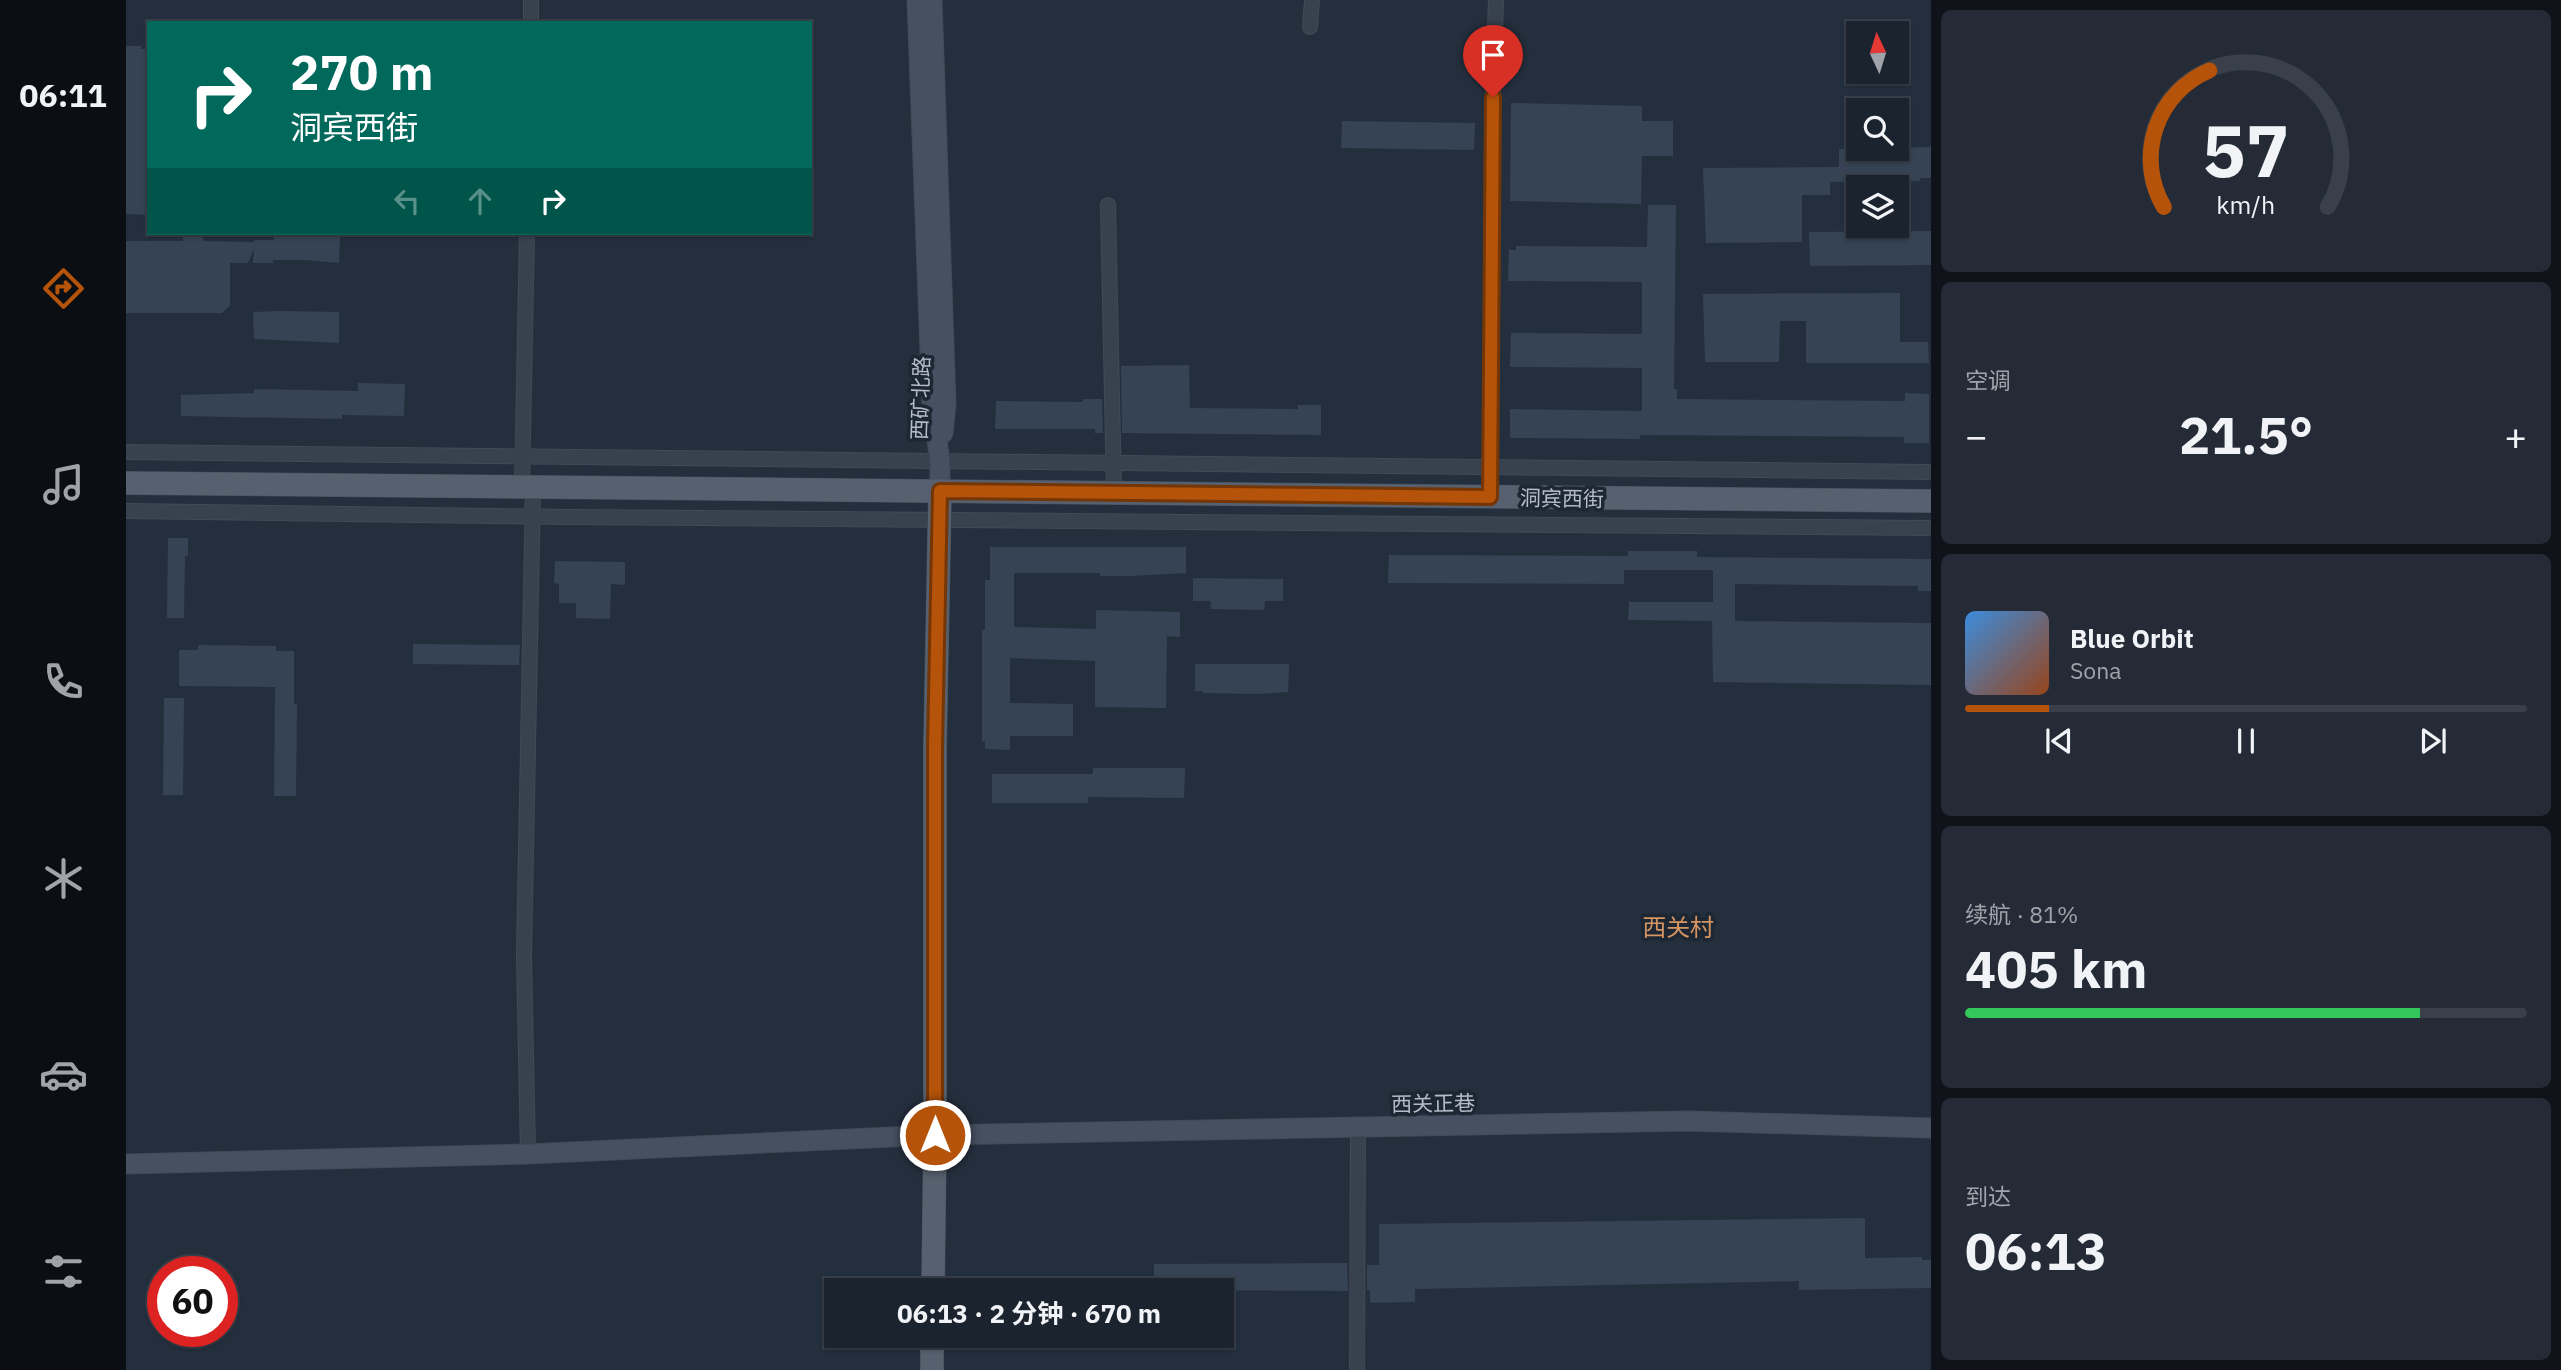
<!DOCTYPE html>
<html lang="zh">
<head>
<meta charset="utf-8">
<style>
	:root { --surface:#1b232e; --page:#242b36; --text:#f1f3f6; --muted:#a0a4aa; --line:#39404a; --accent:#b45309 }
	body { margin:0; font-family:"IBM Plex Sans","Noto Sans SC",sans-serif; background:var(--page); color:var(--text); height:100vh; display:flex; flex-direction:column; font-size:26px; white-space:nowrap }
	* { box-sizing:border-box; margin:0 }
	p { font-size:23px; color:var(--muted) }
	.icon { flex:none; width:38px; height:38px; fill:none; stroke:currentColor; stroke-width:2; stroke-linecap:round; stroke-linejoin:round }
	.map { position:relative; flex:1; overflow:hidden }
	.sheet { display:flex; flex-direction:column; gap:10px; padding:10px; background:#0f1319; width:630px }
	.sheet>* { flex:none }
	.hud { position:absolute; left:21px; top:21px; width:665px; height:214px; border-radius:0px; box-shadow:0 2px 5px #0004,0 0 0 2px var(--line); background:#00695c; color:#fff; overflow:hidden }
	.needle { width:46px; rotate:356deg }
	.fabs { position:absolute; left:1720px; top:21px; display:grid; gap:14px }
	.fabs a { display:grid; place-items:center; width:63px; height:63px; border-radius:0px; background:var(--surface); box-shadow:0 2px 5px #0004,0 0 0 2px var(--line); font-size:35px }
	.speed { position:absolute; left:21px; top:1256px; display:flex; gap:14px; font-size:35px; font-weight:700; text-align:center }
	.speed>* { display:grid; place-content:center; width:91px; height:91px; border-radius:50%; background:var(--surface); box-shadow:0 2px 5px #0004,0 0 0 2px var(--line); line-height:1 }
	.speed .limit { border:10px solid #d22; background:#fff; color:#111 }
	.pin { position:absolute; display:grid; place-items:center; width:60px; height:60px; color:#fff; margin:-72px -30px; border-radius:50% 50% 50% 0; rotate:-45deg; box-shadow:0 0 7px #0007 }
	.pin .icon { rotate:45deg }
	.me { position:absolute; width:77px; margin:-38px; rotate:0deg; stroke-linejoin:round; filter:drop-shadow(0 0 5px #0008) }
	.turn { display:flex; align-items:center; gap:24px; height:147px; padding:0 28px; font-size:32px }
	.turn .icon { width:91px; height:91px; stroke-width:2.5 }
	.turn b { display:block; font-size:49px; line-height:60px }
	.lanes { display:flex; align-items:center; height:66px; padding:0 28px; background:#0003; justify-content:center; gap:35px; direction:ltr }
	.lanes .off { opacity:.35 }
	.big { font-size:52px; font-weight:700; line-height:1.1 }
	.sheet .widget { flex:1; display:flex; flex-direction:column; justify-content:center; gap:10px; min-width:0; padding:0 24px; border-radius:10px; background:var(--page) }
	.sheet .dial { align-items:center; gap:0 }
	.dial svg { height:182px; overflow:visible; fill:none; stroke:var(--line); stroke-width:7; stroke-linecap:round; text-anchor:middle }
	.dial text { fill:var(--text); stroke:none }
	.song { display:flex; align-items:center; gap:21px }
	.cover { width:84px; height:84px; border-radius:10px; background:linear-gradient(135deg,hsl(210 70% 55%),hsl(20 70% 35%)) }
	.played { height:7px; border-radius:4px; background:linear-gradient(90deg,var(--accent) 15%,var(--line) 15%) }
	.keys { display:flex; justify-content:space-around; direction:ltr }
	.heat { display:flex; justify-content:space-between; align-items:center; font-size:38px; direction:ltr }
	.charge { height:10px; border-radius:5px; background:linear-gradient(90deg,#34c759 81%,var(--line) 0) }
	.trip { position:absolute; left:698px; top:1278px; width:410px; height:70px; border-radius:0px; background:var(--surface); box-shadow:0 2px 5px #0004,0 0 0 2px var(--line); font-weight:700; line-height:70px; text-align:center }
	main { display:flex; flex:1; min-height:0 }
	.tabs { display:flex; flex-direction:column; width:126px; justify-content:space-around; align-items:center; background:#0b0e12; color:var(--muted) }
	.tabs .icon { width:49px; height:49px }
	.tabs .current { color:var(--accent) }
	.tabs b { font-size:32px; color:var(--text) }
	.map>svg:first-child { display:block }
</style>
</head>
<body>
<main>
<nav class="tabs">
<b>06:11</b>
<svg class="icon current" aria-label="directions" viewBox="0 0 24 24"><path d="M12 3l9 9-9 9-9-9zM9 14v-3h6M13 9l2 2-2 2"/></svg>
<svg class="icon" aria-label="music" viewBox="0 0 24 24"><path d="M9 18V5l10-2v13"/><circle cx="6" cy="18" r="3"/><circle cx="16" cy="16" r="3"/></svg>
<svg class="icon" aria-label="phone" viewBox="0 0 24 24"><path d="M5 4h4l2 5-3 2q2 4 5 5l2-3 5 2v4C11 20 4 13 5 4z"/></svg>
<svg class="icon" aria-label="climate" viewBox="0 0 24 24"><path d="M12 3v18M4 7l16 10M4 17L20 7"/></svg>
<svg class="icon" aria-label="car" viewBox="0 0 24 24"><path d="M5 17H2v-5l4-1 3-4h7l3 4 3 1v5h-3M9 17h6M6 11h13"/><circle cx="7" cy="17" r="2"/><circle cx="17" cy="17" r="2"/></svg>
<svg class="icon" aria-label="filters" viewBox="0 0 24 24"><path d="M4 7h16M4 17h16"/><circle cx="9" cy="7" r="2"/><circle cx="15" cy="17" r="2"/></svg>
</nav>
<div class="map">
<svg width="1805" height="1370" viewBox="0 0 1805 1370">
	<rect width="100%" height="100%" fill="#242f3e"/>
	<!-- building -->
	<g fill="#364354">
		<path d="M0,46H15V49H23V70H20V104H23V215L0,214Z"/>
		<path d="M1385,103L1516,106V121H1547V156H1516L1515,204L1384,201Z"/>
		<path d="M1216,121L1349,123L1348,150L1215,148Z"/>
		<path d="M1805,147V178H1794V181L1704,182V195H1676V242L1580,243L1577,168L1713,167V149Z"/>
		<path d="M1522,205H1550L1548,389H1551V399L1779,401V393L1803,394V443H1778V437L1514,435V439L1384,438V409L1516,411V368L1384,367L1385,333L1516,334V282L1382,281L1383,250H1390V246L1521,247Z"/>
		<path d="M1805,231V265L1684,266L1683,232Z"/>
		<path d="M57,233H77V241L128,242V240H148V233H214L213,263L179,260H147V263H127L128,249L122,263H104V306L96,313H0V241H57Z"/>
		<path d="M1774,293V342H1802L1803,363H1680V321H1654L1653,362H1579L1577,294Z"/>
		<path d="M153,311L213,312V343L128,339L127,312Z"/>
		<path d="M1063,365L1064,408L1172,409V405H1195V435L996,433L995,366Z"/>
		<path d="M232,383L279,384L278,416L216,415V419L55,416V395L128,393V389L232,391Z"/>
		<path d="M957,399H976L977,433H969V429H869L870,401L957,402Z"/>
		<path d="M42,538H62V556H59L58,618H41Z"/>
		<path d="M864,547H1060V573L1005,576H974V573H888V627L970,629V610L1054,612V637L1041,636L1040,708L969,707V661L884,658V703L947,704V736H884V750L859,749V741H856V630H859V580H864Z"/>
		<path d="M1502,551H1571V557L1805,559V591H1792V586L1609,584V621L1805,623V685L1587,682L1586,621L1502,620L1503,602H1587V570H1498V584L1262,583L1263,555L1502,556Z"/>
		<path d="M429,561L499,562V585L485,584L484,619L450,618V603H433V584L428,583Z"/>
		<path d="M1067,578L1157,579V601H1139L1138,610L1085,609L1084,601H1067Z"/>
		<path d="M287,644L394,645L393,665L287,664Z"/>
		<path d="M72,645L150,646V651H168V704H171L170,796H148L149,687L53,686V650H72Z"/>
		<path d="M1069,664H1163L1162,692L1132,694L1077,693V691H1069Z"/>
		<path d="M38,698H58L57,795H37Z"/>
		<path d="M967,768H1059L1058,798L962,797V803H866V774H967Z"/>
		<path d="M1739,1218V1258L1796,1257V1260H1805V1288L1673,1290V1281L1289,1289V1302L1244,1303V1290H1241V1265H1253V1224Z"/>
		<path d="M1221,1263L1222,1291L1028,1290V1264Z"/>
	</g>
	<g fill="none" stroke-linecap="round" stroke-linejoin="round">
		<defs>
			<g id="street">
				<path d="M405,23V0"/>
				<path d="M1184,27L1186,0"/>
				<path d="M982,205L988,493"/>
				<path d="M0,452L1805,472"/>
				<path d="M396,487L401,233"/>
				<path d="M1365,497L1366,120L1370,0"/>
				<path d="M0,511L444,517L1805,528"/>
				<path d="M402,1154L398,955L407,487"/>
				<path d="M1231,1370L1232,1127"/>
			</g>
			<g id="secondary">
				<path d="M791,0L806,404L814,462V491"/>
				<path d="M806,0L820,404L817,433"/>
				<path d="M0,1164L402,1154L809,1135L1562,1121L1805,1128"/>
			</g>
			<g id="primary">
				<path d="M0,483L1805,501"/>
				<path d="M807,1290L809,1135V747L814,491"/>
				<path d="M806,1370V1335"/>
			</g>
		</defs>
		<!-- street casing -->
		<use href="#street" stroke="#414a57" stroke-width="16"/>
		<!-- secondary casing -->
		<use href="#secondary" stroke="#414a57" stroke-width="21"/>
		<!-- primary casing -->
		<use href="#primary" stroke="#414a57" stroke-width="24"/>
		<!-- street -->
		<use href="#street" stroke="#38414e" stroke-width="14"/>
		<!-- secondary -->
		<use href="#secondary" stroke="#465061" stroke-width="19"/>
		<!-- primary -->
		<use href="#primary" stroke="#56606e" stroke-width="23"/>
	</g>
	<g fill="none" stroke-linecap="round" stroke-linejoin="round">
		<defs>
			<path id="route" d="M809,1135V747L814,491L1364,497L1367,97"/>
		</defs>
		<!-- route casing -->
		<use href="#route" stroke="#753606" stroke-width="18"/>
		<!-- route -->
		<use href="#route" stroke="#b45309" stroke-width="12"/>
	</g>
	<g text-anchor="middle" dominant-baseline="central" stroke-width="7" stroke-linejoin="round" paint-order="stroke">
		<!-- street labels -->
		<g font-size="21" fill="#b4bcc9" stroke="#1d2633">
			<text transform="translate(794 398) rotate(-88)">西矿北路</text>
			<text transform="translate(1436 498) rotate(1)">洞宾西街</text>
			<text transform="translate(1307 1103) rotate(-1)">西关正巷</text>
		</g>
		<!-- quarter labels -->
		<g font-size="24" fill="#d59563" stroke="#1d2633">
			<text x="1552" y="927">西关村</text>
		</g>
	</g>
</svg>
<div class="fabs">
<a><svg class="needle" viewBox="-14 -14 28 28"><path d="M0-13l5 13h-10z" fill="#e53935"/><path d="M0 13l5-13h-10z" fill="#a0a4aa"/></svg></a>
<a><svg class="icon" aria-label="search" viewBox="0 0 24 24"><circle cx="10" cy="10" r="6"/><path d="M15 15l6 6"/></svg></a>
<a><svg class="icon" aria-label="layers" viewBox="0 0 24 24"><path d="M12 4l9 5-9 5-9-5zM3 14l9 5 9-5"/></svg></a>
</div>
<div class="speed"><div class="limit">60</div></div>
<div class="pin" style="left:1367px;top:97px;background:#d93025"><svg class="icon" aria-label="arrive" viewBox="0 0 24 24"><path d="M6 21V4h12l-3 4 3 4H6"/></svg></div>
<svg class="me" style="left:809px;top:1135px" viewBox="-20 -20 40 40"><circle r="17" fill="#b45309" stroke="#fff" stroke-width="3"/><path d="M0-11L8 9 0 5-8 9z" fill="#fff"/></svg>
<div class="trip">06:13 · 2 分钟 · 670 m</div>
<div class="hud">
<div class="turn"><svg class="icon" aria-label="right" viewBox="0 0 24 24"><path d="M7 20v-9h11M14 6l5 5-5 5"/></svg><div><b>270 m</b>洞宾西街</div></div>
<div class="lanes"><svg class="icon off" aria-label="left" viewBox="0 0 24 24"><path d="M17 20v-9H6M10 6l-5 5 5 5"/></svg><svg class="icon off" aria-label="ahead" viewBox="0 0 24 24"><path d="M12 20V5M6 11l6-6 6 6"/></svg><svg class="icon" aria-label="right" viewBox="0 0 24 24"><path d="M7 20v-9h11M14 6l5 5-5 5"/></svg></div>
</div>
</div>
<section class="sheet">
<div class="widget dial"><svg viewBox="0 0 100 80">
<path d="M14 69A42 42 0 1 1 86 69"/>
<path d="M14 69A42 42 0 0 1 34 9" stroke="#b45309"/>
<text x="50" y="56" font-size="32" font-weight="700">57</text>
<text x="50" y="72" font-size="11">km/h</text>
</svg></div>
<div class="widget"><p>空调</p>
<div class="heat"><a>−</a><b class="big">21.5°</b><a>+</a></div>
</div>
<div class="widget">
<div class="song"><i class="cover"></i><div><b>Blue Orbit</b><p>Sona</p></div></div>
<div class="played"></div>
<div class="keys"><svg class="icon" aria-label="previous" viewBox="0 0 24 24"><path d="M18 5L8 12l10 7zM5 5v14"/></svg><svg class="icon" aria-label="pause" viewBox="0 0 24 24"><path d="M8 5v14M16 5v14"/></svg><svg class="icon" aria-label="next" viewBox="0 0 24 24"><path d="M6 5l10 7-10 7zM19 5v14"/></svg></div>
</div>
<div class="widget"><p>续航 · 81%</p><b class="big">405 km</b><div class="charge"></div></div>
<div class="widget"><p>到达</p><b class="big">06:13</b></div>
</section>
</main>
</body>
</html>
